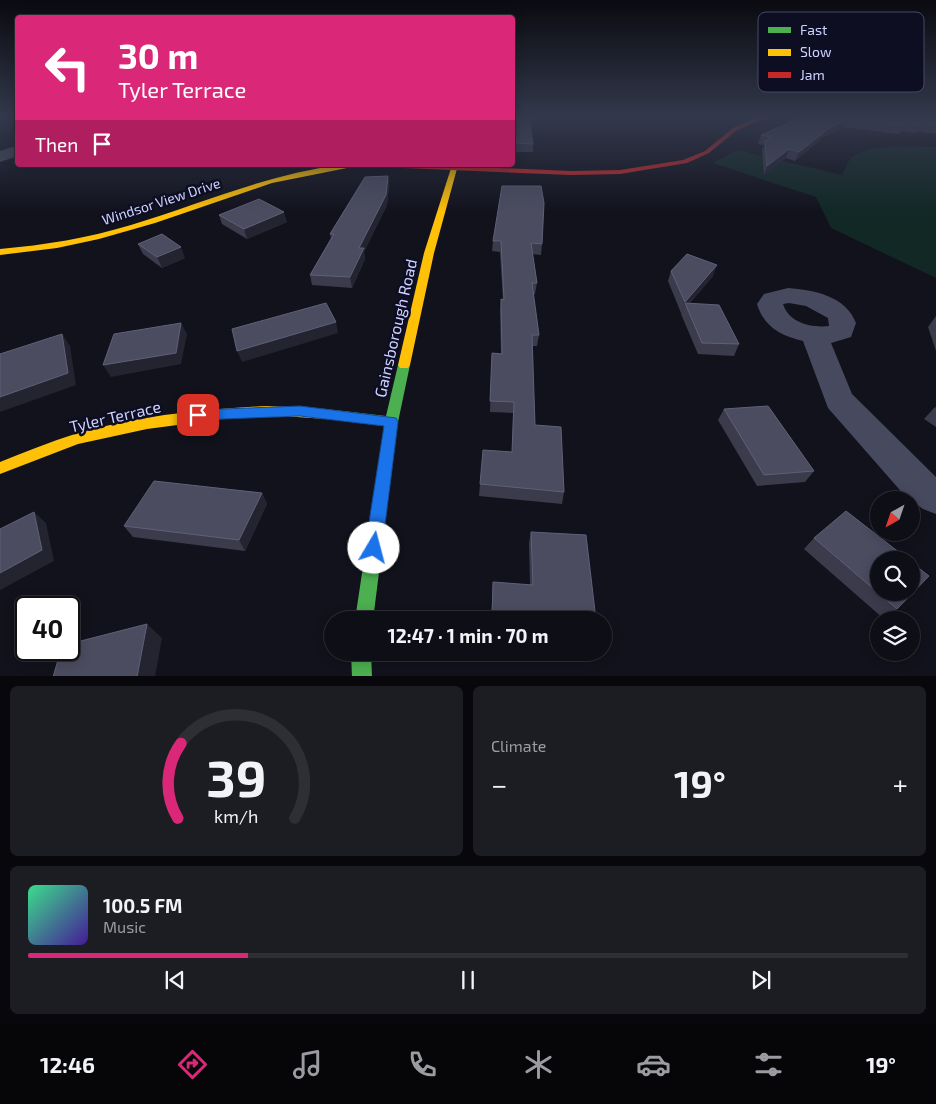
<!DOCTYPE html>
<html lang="en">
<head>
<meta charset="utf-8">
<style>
	:root { --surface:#0e0e16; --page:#1c1c23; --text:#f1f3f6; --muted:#9b9ca1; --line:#2e2e35; --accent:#db2777 }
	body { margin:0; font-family:"Exo 2",sans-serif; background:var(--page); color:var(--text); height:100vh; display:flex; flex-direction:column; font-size:19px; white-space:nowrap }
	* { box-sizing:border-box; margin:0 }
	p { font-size:16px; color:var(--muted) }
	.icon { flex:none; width:28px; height:28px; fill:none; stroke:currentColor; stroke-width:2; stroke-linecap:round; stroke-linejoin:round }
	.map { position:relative; height:676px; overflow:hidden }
	.side { display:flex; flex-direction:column; gap:10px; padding:10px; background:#08080c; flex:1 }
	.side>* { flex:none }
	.top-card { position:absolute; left:15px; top:15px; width:500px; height:152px; border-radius:5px; box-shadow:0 2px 12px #0003,0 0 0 1px var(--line); background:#db2777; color:#fff; overflow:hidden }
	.needle { width:32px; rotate:220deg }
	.fabs { position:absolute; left:870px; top:491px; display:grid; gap:10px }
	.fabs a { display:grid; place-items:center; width:50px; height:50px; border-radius:50%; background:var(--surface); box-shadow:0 2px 12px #0003,0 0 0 1px var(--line); font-size:25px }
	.speed { position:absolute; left:15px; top:596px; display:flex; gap:10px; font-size:25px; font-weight:700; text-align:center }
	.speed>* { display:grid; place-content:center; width:65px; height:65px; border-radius:50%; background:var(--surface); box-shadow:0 2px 12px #0003,0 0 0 1px var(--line); line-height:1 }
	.speed .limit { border:2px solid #111; border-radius:8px; background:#fff; color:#111 }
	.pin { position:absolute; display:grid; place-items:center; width:42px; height:42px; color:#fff; margin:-21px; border-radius:10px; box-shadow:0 2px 8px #0006 }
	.me { position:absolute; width:55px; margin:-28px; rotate:8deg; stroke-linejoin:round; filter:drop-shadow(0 0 4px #0008) }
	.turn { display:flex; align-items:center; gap:18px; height:105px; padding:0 20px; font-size:22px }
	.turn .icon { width:65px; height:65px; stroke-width:2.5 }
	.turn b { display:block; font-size:35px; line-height:42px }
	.then { display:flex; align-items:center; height:48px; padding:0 20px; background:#0003; gap:10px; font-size:19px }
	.big { font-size:38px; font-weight:700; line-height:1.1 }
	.side .widget { flex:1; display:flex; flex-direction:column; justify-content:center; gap:8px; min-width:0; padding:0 18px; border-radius:8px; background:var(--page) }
	.side .dial { align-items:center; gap:0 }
	.dial svg { height:130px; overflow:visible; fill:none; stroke:var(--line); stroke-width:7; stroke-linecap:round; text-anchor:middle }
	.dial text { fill:var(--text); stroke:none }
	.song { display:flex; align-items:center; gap:15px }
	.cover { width:60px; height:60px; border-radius:8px; background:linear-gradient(135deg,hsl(150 70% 55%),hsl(260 70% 35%)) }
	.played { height:5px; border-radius:2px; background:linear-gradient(90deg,var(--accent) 25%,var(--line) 25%) }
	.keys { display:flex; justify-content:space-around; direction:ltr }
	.heat { display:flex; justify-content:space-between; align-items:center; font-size:28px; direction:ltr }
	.side .tiles { flex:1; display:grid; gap:10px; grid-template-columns:1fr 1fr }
	.widget:last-child { grid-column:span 2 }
	.trip { position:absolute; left:324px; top:611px; width:288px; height:50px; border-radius:25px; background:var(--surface); box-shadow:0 2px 12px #0003,0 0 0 1px var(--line); font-weight:700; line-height:50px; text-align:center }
	.tabs { display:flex; height:80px; justify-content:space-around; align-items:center; background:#060609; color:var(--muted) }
	.tabs .icon { width:35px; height:35px }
	.tabs .active { color:var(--accent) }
	.tabs b { font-size:22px; color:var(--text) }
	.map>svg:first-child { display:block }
</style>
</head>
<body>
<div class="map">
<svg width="936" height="677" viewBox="0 0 936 677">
	<rect width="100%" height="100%" fill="#12121d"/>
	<!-- green -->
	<path fill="#112825" d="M895,146L936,147V278L831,228L816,197L713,163L737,150L842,175L851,157L869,149Z"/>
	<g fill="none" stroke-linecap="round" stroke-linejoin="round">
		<!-- street -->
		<g fill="#474a5e" fill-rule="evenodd">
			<path d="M18,145V156L0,162V151Z"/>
			<path d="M788,288C814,290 846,296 856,323L851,337L831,343L852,394L936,477V514L923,509L906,497L828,408L803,341C781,336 764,327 757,304L764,294ZM789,303L806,306L828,318L829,326C811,328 789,323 783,304Z"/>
		</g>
		<!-- fast -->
		<g fill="#4caf50" fill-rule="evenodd">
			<path d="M404,361L408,362L410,365L398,422L373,620H355L384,426L326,419L321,418L319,414L321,410L326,409L386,416L398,365L400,362Z"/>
			<path d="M351,652H371L372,677H352Z"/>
		</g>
		<!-- slow -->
		<g fill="#ffc107" fill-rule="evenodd">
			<path d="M341,165H362L272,183L155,223L99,239L57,248L0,255V249C45,245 88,238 131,225C201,204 267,174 341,165Z"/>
			<path d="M452,165H458L434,253L410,365L408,368H400L398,365L424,253Z"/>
			<path d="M268,406L326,409L331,410L333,414L331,418L326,419L297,417H238L147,429L78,444L0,474V462C25,452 50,442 75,434C137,416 203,409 268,406Z"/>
		</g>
		<!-- jam -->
		<path fill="#c62828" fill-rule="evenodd" d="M756,118H766L737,130L709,153L687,163L620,174L571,175L379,167L376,165H429L571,171L620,170L683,160L705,151L733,128Z"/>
	</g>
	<!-- wall -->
	<g fill="#3b3b4c">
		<path d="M512,118L533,144V152H512Z"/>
		<path d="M800,118H936V134L917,131L916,133L901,131L899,134L843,127L824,137L795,161L786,158L764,175L762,150L764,145L758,144L761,135Z"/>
		<path d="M388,176L389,185L387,205L364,252L365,259L352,288L312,285L310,275L331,238L330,234Z"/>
		<path d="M219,215L287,222L247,239L222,224Z"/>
		<path d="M493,241L542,244L541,255L532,254L537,283L535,294H533L539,335L537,346H532L535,425L564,492L562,504L479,496L480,484L512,452L513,413L490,412L492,353L501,354L500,310L501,299L503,300L500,252L492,251Z"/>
		<path d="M138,244L185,258L162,268L143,254Z"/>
		<path d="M671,271L713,276L689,304L739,344L734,356L698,354L681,314L682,312L681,313L668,281Z"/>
		<path d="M936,316V351L928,327Z"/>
		<path d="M936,407V427L924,419L934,408Z"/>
		<path d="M724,409L814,471L805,482L757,486L718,420Z"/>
		<path d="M262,493L267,504L245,551L133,537L124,526Z"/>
		<path d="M531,532L596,620H491L493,582L530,585L529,543Z"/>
		<path d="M814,538L897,609L884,619L804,549Z"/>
	</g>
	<!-- shaded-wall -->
	<g fill="#242431">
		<path d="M847,119L843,127L824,137L795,161L799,152L828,129Z"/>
		<path d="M789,149L786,158L764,175L767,166Z"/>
		<path d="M388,176L389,185L387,205L364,252L365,259L352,288L350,277L359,248Z"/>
		<path d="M284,212L287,222L247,239L244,229Z"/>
		<path d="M181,247L185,258L162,268L157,257Z"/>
		<path d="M717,265L713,276L686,307L685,303L681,313L685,302Z"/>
		<path d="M336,322L338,333L242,362L237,351Z"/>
		<path d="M181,323L187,334L181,364L111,377L103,365Z"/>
		<path d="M62,334L70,346L76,385L0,412V397Z"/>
		<path d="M262,493L267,504L245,551L239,540Z"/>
		<path d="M34,512L46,523L54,561L0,590V573Z"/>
		<path d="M147,624L162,638L155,677H137Z"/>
	</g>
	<!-- building -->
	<g fill="#4b4c60" stroke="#5f6179">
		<path d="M512,118H529L533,144L512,143Z"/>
		<path d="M800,118H936V125L919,122L920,125L902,123L904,126L847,119L828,129L799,152L789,149L767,166L765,141L771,137L761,135Z"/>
		<path d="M388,176L386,195L359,248H364L350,277L310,275L334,234H330L365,177Z"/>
		<path d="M502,186H541L544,203L542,244L531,243L537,283H532L539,335H532L535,425L561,427L564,492L480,484L483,450L512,452L514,402L490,401L492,353L502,354L501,299L504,300L501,241H493Z"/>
		<path d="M259,199L284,212L244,229L219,215Z"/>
		<path d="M162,234L181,247L157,257L138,244Z"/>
		<path d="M687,254L717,265L685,302L671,271Z"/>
		<path d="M326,303L336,322L237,351L232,329Z"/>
		<path d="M685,303L719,305L739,344L702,343Z"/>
		<path d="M181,323L176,353L103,365L114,334Z"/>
		<path d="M62,334L68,373L0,397V354Z"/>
		<path d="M768,406L814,471L764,475L724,409Z"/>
		<path d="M154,481L262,493L239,540L124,526Z"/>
		<path d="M846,511L909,560H879V592H911V562L929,576L897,609L814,538Z"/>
		<path d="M34,512L42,550L0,573V529Z"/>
		<path d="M531,532L586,535L596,620H492L493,582L533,585Z"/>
		<path d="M147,624L137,677H53L61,650H69V644Z"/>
	</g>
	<!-- sky -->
	<linearGradient id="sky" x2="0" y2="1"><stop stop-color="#0a0a10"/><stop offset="0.55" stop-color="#33394c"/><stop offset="1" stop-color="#33394c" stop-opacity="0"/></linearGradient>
	<rect width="936" height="213" fill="url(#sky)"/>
	<!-- route -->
	<path fill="#1a73e8" stroke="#114b97" d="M300,406L396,418L398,422L382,548L380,554L374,556L368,554L365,548L384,426L300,416L198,420L194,418L192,415L194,411L198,410Z"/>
	<g text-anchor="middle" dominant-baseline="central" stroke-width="5" stroke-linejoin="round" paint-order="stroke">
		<!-- far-street labels -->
		<g font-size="14" fill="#ced2ff" stroke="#0d0e22">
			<text transform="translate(161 201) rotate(-18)">Windsor View Drive</text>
		</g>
		<!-- street labels -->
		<g font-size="16" fill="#ced2ff" stroke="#0d0e22">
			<text transform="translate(395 328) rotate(-77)">Gainsborough Road</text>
			<text transform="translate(115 416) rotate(-13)">Tyler Terrace</text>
		</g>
	</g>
	<!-- legend -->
	<rect x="758" y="12" width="166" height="80" rx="8" fill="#0d0e22" stroke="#474964" stroke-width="1"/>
	<rect x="768" y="27" width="23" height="6" fill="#4caf50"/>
	<rect x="768" y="49" width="23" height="7" fill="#ffc107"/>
	<rect x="768" y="72" width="23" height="6" fill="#c62828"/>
	<g font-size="14" fill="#ced2ff">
		<text x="800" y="35">Fast</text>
		<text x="800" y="57">Slow</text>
		<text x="800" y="80">Jam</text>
	</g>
</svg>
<div class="fabs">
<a><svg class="needle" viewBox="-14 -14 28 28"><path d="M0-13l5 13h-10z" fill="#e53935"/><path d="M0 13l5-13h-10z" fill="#9b9ca1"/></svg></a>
<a><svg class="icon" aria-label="search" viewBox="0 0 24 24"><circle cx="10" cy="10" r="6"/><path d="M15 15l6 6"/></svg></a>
<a><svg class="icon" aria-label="layers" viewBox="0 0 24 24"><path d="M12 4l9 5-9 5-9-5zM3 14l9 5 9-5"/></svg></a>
</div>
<div class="speed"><div class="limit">40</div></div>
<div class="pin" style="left:198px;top:415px;background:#d93025"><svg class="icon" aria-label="arrive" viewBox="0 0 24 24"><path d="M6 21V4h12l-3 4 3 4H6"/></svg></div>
<svg class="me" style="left:374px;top:548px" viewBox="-20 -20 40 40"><circle r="19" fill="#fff"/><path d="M0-13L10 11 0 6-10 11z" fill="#1a73e8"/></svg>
<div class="trip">12:47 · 1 min · 70 m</div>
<div class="top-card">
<div class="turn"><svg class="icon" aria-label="left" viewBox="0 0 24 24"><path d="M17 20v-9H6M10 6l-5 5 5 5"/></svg><div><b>30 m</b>Tyler Terrace</div></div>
<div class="then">Then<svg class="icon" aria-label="arrive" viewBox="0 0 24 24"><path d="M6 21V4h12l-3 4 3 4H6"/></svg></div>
</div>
</div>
<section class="side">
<div class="tiles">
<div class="widget dial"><svg viewBox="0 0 100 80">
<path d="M14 69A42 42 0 1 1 86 69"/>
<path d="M14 69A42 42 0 0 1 16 23" stroke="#db2777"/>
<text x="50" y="56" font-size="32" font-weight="700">39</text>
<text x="50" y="72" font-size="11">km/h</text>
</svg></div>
<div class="widget"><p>Climate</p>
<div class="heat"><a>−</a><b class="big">19°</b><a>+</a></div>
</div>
<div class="widget">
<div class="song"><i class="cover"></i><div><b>100.5 FM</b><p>Music</p></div></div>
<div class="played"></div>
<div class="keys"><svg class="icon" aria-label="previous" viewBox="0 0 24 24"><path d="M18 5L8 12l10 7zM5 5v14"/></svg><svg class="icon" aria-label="pause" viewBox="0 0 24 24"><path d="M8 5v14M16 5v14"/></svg><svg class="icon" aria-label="next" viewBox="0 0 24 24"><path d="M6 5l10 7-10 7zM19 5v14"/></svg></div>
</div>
</div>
</section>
<nav class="tabs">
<b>12:46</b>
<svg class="icon active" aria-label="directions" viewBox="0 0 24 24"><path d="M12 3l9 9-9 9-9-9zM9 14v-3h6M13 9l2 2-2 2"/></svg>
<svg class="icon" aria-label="music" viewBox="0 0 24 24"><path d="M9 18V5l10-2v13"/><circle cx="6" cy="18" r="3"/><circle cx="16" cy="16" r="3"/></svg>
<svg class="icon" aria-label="phone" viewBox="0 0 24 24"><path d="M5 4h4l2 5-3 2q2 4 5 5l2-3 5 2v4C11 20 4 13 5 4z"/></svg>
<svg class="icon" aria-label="climate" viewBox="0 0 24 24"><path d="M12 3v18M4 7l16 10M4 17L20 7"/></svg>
<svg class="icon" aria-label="car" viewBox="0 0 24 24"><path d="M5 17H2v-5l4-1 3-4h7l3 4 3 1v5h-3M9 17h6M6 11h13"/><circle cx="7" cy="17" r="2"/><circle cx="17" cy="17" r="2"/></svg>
<svg class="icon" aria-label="filters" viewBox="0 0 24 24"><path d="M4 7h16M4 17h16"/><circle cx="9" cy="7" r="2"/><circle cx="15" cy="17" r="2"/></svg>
<b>19°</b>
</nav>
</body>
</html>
